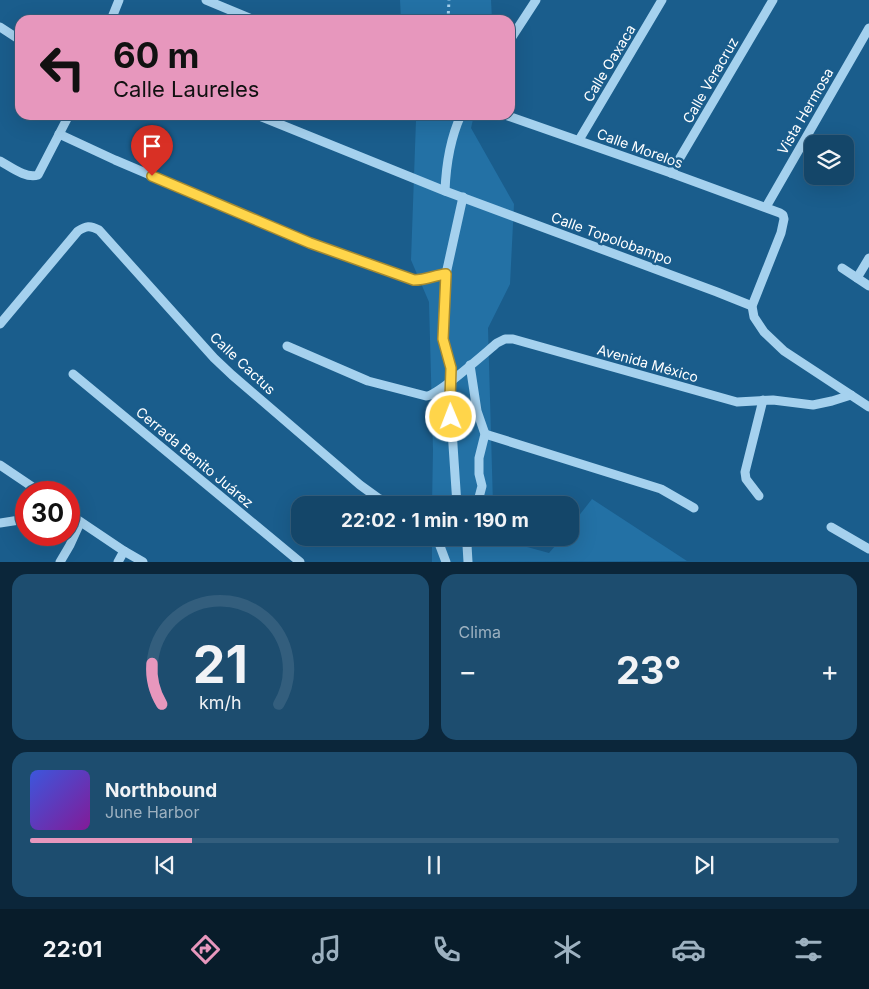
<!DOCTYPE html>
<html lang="es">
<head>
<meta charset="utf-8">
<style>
	:root { --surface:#144669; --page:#1d4d6f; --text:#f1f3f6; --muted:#9db1c0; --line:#335e7d; --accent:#e797bd }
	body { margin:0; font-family:Inter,sans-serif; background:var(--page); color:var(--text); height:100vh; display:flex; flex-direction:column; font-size:19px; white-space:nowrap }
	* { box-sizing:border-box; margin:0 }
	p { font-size:16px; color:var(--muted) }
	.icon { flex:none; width:28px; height:28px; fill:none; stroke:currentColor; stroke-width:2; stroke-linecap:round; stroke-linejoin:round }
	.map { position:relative; height:562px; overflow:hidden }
	.side { display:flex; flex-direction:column; gap:12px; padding:12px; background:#0b263a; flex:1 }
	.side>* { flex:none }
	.hud { position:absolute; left:15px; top:15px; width:500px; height:105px; border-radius:15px; box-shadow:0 5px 20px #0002,0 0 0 1px var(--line); background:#e797bd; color:#111; overflow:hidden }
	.tools { position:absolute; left:804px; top:135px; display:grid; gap:10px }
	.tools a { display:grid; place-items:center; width:50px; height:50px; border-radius:10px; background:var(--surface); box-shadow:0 5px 20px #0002,0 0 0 1px var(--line); font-size:25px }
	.speed { position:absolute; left:15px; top:481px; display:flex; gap:10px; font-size:25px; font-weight:700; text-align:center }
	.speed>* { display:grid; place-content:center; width:65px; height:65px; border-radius:50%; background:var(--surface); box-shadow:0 5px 20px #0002,0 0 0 1px var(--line); line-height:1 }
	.speed .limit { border:8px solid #d22; background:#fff; color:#111 }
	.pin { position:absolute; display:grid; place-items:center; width:42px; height:42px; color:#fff; margin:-51px -21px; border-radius:50% 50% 50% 0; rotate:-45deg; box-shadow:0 0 5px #0007 }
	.pin .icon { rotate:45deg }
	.me { position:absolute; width:55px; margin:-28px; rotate:359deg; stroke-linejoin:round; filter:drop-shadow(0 0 4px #0008) }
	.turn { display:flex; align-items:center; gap:18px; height:105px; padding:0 15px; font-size:22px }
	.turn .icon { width:65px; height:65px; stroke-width:2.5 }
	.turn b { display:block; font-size:35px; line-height:42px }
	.big { font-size:38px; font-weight:700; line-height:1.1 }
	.side .widget { flex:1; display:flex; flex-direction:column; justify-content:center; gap:8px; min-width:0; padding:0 18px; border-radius:15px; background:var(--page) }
	.side .dial { align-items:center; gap:0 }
	.dial svg { height:130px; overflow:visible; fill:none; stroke:var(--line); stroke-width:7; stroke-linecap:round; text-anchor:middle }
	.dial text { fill:var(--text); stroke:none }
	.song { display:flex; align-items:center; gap:15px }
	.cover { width:60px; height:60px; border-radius:8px; background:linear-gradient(135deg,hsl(230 70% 55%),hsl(290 70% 35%)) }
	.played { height:5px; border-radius:2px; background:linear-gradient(90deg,var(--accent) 20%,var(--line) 20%) }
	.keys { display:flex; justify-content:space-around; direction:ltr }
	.heat { display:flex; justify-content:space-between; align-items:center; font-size:28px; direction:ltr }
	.side .tiles { flex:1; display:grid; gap:12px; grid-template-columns:1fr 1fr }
	.widget:last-child { grid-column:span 2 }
	.trip { position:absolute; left:291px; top:496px; width:288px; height:50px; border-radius:15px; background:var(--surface); box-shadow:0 5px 20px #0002,0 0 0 1px var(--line); font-weight:700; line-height:50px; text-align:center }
	.tab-bar { display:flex; height:80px; justify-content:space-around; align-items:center; background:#081c2a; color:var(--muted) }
	.tab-bar .icon { width:35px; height:35px }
	.tab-bar .on { color:var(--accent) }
	.tab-bar b { font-size:22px; color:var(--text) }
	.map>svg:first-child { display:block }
</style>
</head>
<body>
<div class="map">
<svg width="869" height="562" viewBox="0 0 869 562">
	<rect width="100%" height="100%" fill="#1a5d8c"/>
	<!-- green -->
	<g fill="#2371a5">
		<path d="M400,0H491L492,20H401Z"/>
		<path d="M415,115H474L471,128L514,204L510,284L488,328L493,505H432L433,450L429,302L411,260L416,120Z"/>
		<path d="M592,499L687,561L432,562V538H494L549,553L562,538H570V527Z"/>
	</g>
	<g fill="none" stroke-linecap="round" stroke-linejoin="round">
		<!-- path -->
		<path stroke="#a5d1ee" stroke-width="3" stroke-dasharray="2.5 4" stroke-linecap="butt" d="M448,20L449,0"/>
		<!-- minor -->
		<g stroke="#a5d1ee" stroke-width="9">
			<path d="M206,0L254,20"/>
			<path d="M111,20L119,0"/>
			<path d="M0,27L20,40"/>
			<path d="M510,40L536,0"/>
			<path d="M257,115L445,191L717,292L752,306"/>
			<path d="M505,115L671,173L780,213L783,215L784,219L781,233L754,301L752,306L754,317L764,332L784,351L869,407"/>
			<path d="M59,134L115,160L310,243L414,280C426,280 435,275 446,274"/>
			<path d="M579,140L662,0"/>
			<path d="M0,161C11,167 26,179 38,175L69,115"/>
			<path d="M671,173L773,0"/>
			<path d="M445,191C446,165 450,139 461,115"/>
			<path d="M766,207L869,28"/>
			<path d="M842,268L869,286"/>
			<path d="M857,278L869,258"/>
			<path d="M0,324L78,231C86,226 90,225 99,230L214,358L232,375L360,485L378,498L393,505"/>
			<path d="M287,346L368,381L426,396C437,396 486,352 497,343L505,339H513L737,402L773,400L813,405L832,401L851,395"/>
			<path d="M470,365L477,411L485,434L479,458V474L482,486L477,505"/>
			<path d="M73,374L300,562"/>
			<path d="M485,434L661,489L694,508"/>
			<path d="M0,465L40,492"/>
			<path d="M759,496L746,479L745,472L763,400"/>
			<path d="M457,505L450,400L451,368L443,339V319L446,274L463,197"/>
			<path d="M69,514L124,551L143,562"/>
			<path d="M0,523L26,519"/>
			<path d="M831,527L869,549"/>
			<path d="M437,538L446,562"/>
			<path d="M464,538L467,545L468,562"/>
			<path d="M467,545L472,540L473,538"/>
			<path d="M60,562L70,545L80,523"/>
			<path d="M118,562L124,551"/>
		</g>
	</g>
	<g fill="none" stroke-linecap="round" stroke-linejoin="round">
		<defs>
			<path id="route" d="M152,176L310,243L414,280C426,280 435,275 446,274L443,339L451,368L450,400L451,417"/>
		</defs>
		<!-- route casing -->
		<use href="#route" stroke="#a68a30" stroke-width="12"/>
		<!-- route -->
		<use href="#route" stroke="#ffd54a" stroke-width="9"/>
	</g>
	<g text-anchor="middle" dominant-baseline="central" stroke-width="5" stroke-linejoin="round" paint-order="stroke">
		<!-- street labels -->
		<g font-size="14" fill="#fff" stroke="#1a5d8c">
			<text transform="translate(609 63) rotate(-59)">Calle Oaxaca</text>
			<text transform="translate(710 80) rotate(-60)">Calle Veracruz</text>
			<text transform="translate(805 111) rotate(-60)">Vista Hermosa</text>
			<text transform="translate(640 148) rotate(20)">Calle Morelos</text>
			<text transform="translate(612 238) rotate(20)">Calle Topolobampo</text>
			<text transform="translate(243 363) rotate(43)">Calle Cactus</text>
			<text transform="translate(648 363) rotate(16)">Avenida México</text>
			<text transform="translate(195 457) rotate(40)">Cerrada Benito Juárez</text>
		</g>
	</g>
</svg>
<div class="tools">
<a><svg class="icon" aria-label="layers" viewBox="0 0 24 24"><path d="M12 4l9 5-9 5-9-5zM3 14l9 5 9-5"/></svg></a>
</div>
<div class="speed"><div class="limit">30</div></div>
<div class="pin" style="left:152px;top:176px;background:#d93025"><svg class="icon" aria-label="arrive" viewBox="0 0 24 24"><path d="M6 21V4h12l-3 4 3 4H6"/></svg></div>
<svg class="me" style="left:451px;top:417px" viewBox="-20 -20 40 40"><circle r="17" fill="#ffd54a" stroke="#fff" stroke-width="3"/><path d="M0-11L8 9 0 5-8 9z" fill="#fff"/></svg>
<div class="trip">22:02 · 1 min · 190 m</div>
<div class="hud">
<div class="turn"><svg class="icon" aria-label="left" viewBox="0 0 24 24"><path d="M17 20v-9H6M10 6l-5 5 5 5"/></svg><div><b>60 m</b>Calle Laureles</div></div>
</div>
</div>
<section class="side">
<div class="tiles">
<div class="widget dial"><svg viewBox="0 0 100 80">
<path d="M14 69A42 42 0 1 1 86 69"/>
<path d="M14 69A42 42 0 0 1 8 44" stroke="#e797bd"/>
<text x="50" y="56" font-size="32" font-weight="700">21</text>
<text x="50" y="72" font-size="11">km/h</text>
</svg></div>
<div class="widget"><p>Clima</p>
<div class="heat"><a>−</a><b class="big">23°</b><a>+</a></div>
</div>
<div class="widget">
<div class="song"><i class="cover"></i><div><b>Northbound</b><p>June Harbor</p></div></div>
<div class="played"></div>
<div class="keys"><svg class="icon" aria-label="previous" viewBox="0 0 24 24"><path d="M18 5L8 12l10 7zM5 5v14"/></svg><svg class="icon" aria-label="pause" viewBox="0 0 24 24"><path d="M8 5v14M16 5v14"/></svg><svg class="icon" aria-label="next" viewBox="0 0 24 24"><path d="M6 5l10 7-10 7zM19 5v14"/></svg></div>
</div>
</div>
</section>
<nav class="tab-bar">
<b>22:01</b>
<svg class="icon on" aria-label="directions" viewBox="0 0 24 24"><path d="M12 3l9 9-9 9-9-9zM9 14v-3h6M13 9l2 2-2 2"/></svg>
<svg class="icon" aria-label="music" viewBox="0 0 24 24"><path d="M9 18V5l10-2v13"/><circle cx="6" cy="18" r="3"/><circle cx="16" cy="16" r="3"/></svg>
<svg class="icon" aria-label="phone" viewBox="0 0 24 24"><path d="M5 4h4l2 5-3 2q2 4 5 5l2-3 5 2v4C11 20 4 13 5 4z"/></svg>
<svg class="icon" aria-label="climate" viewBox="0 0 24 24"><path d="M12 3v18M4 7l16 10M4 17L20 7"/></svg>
<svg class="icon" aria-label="car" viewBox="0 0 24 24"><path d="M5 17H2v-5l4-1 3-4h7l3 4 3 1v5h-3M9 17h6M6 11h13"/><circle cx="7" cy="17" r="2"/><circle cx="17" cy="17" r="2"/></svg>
<svg class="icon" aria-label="filters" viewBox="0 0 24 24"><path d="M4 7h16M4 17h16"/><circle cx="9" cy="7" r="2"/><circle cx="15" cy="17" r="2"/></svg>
</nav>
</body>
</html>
